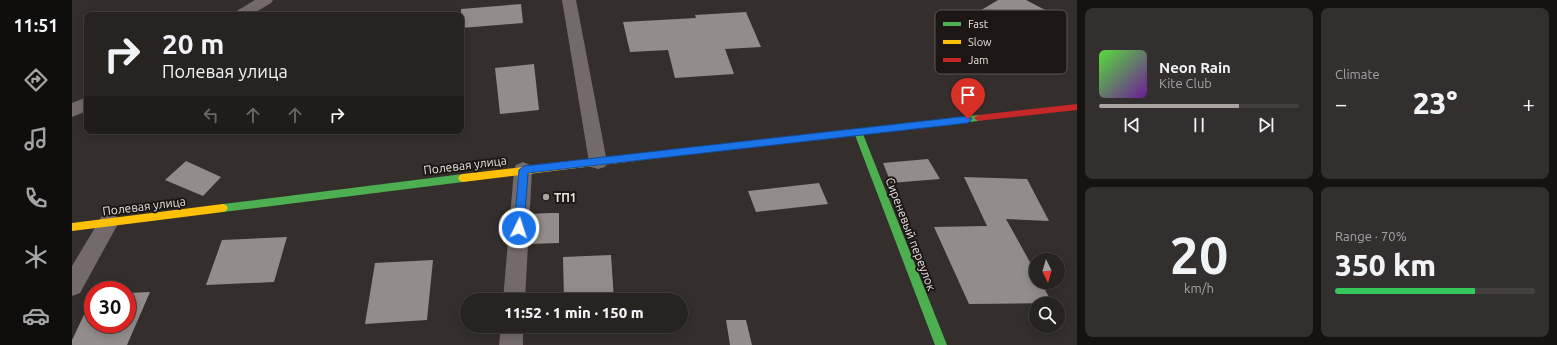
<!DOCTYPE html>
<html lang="en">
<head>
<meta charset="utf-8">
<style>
	:root { --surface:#272321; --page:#332f2e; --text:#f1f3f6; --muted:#a4a4a5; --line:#43403f; --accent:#aaa4a0 }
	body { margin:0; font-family:Ubuntu,sans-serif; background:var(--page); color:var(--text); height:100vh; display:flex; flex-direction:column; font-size:15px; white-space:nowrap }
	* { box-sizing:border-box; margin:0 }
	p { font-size:13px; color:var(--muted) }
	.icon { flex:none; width:22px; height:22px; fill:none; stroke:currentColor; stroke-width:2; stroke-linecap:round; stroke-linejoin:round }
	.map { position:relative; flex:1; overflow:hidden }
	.details { display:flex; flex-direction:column; gap:8px; padding:8px; background:#151312; width:480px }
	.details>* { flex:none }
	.guide { position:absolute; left:12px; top:12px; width:380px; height:122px; border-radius:8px; box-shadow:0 2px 10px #0003,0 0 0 1px var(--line); background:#272321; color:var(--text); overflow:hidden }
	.needle { width:26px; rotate:175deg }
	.fabs { position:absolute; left:957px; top:253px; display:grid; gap:8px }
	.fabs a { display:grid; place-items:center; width:36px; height:36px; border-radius:50%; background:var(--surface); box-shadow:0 2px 10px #0003,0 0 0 1px var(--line); font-size:20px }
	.speed { position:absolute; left:12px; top:281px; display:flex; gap:8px; font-size:20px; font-weight:700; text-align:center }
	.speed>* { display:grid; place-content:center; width:52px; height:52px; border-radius:50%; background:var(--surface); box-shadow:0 2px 10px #0003,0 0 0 1px var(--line); line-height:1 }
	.speed .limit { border:6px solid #d22; background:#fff; color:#111 }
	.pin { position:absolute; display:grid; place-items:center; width:34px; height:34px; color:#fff; margin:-41px -17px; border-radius:50% 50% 50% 0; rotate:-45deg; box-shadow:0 0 4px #0007 }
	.pin .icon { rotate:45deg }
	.me { position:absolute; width:44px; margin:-22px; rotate:4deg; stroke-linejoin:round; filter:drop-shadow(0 0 3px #0008) }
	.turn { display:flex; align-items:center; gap:14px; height:84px; padding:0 12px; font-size:18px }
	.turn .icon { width:52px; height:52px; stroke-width:2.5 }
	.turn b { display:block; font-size:28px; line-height:34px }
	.lanes { display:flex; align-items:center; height:38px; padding:0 12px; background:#0003; justify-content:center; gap:20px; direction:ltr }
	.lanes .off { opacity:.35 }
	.big { font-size:30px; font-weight:800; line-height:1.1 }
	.details .tile { flex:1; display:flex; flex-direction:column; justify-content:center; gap:6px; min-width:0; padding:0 14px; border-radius:8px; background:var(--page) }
	.details .dial { align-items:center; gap:0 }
	.dial b { font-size:52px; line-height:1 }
	.song { display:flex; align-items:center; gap:12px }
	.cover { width:48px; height:48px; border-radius:6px; background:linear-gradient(135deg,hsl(110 70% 55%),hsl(280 70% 35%)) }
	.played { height:4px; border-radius:2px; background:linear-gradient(90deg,var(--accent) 70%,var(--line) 70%) }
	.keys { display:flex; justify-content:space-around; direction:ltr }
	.heat { display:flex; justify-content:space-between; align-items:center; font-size:22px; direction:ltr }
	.charge { height:6px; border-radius:3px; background:linear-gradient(90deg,#34c759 70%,var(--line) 0) }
	.details .tiles { flex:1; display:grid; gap:8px; grid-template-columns:repeat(2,1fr) }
	.trip { position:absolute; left:388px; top:293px; width:228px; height:40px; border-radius:20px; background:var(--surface); box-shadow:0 2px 10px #0003,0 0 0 1px var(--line); font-weight:800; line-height:40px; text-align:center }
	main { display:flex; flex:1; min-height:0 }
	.tabs { display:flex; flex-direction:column; width:72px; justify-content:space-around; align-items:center; background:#100e0d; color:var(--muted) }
	.tabs .icon { width:28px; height:28px }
	.tabs .on { color:var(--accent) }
	.tabs b { font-size:18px; color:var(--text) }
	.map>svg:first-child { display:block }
</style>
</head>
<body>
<main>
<nav class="tabs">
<b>11:51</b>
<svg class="icon on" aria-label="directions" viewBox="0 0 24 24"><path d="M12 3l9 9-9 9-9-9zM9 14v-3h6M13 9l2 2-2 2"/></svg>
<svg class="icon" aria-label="music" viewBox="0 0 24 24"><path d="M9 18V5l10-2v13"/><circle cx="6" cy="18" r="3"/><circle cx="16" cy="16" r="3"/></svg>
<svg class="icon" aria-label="phone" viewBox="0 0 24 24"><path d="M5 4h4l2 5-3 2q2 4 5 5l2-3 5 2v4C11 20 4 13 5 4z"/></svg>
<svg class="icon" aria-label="climate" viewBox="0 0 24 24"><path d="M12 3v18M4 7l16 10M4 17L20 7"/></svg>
<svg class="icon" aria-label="car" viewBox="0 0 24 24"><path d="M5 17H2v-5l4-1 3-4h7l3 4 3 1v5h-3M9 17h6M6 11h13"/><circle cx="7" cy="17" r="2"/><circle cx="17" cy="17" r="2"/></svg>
</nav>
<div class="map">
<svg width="1005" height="345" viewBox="0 0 1005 345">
	<rect width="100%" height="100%" fill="#342f2c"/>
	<!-- building -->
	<g fill="#928c8a">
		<path d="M926,0H954L977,12L944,34L906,12Z"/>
		<path d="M449,4L451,23L389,28V9Z"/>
		<path d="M674,12L689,47L653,49L662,74L603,78L596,50L558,52L551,22L624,18L623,15Z"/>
		<path d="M462,64L467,110L428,114L423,68Z"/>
		<path d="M856,159L868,179L819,183L811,163Z"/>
		<path d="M114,161L149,177L131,196L93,180Z"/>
		<path d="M892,177L955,179L977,221L934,219L964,273V282H969L980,303L897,304L862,227L915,226Z"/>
		<path d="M747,183L756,204L684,212L676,191Z"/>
		<path d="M477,213H487V243L458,244L459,214Z"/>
		<path d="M215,237L202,282L134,285L150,240Z"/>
		<path d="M539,255L542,300H492L491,257Z"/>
		<path d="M361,260L355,320L293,324L303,263Z"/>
		<path d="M78,292L55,345H0V340L21,296V324H55V293Z"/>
		<path d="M654,320H674L680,345H658Z"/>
	</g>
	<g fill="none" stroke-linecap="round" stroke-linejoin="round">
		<!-- street -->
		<g fill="#736a6b" fill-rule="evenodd">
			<path d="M183,0H201L199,3L179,15H160L163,12Z"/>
			<path d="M490,0H504L535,162L533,167L526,169L519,167L517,162Z"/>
			<path d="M15,97V111L0,117V103Z"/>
			<path d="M451,162L458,165L460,170L453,300H431L442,170L444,165Z"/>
			<path d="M37,213L44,216L47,222L8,293L0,296V266L30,216Z"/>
			<path d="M429,326H451V345H427Z"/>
		</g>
		<!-- fast -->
		<g fill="#4caf50" fill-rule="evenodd">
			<path d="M906,115L910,118L906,121L791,134L875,345H863L783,135L711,143L707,140L711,137Z"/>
			<path d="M391,174L394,175L396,178L394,181L391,182L151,212L148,211L146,208L148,205L151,204Z"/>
		</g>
		<!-- slow -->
		<g fill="#ffc107" fill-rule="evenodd">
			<path d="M711,137L715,140L711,143L391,182L388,181L386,178L388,175L391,174Z"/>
			<path d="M151,204L154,205L156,208L154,211L151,212L0,231V223Z"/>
		</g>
		<!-- jam -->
		<path fill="#c62828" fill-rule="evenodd" d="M1005,104V110L906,121L902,118L906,115Z"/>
	</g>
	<!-- route -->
	<path fill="#1a73e8" stroke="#114b97" d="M896,116L900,119L896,123L456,173L452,228L451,231L447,232L444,231L442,228L447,170L452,166Z"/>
	<!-- markers -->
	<circle fill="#aaa4a0" stroke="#1c1715" stroke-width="1.5" cx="474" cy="197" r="4"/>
	<g text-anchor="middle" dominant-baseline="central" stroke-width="4" stroke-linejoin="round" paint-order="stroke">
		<!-- street labels -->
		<g font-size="12" fill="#eae3df" stroke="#1c1715">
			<text transform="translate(393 165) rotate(-7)">Полевая улица</text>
			<text transform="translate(72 206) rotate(-7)">Полевая улица</text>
			<text transform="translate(839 234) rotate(69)">Сиреневый переулок</text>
		</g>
		<!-- poi labels -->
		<g font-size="12" font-weight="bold" fill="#eae3df" stroke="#1c1715" text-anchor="start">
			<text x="482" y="197">ТП1</text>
		</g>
	</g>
	<!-- legend -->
	<rect x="863" y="10" width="132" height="64" rx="6" fill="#1c1715" stroke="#5a5452" stroke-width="1"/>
	<rect x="871" y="22" width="18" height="4" fill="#4caf50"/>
	<rect x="871" y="40" width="18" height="4" fill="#ffc107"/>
	<rect x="871" y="58" width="18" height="4" fill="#c62828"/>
	<g font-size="11" fill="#eae3df">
		<text x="896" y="28">Fast</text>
		<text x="896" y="46">Slow</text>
		<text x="896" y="64">Jam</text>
	</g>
</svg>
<div class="fabs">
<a><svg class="needle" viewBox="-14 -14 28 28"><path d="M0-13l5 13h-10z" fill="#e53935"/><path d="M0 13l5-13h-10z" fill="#a4a4a5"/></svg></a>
<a><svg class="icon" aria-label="search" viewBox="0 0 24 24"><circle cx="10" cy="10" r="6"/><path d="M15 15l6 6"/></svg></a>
</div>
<div class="speed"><div class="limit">30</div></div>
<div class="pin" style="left:896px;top:119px;background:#d93025"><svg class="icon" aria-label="arrive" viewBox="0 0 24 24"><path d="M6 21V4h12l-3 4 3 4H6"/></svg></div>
<svg class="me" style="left:447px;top:228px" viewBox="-20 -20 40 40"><circle r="17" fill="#1a73e8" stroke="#fff" stroke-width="3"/><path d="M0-11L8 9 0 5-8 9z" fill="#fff"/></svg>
<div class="trip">11:52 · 1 min · 150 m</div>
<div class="guide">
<div class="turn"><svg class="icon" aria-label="right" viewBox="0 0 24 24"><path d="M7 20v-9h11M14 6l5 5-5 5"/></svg><div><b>20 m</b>Полевая улица</div></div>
<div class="lanes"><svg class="icon off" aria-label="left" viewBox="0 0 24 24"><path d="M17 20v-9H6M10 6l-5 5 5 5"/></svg><svg class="icon off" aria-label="ahead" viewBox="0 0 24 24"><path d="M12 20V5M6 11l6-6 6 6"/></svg><svg class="icon off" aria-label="ahead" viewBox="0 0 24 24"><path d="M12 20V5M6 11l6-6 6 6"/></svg><svg class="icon" aria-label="right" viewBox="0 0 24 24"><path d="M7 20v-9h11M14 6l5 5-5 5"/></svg></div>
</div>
</div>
<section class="details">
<div class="tiles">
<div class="tile">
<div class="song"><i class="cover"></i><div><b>Neon Rain</b><p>Kite Club</p></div></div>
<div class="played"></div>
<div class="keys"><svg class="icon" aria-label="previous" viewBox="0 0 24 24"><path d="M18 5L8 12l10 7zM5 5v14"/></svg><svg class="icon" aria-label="pause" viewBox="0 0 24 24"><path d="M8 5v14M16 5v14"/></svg><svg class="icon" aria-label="next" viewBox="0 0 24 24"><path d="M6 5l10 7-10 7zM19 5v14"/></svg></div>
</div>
<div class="tile"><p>Climate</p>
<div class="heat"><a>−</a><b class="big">23°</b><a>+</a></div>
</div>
<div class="tile dial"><b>20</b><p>km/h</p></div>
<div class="tile"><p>Range · 70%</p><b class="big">350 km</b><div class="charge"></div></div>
</div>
</section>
</main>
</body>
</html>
